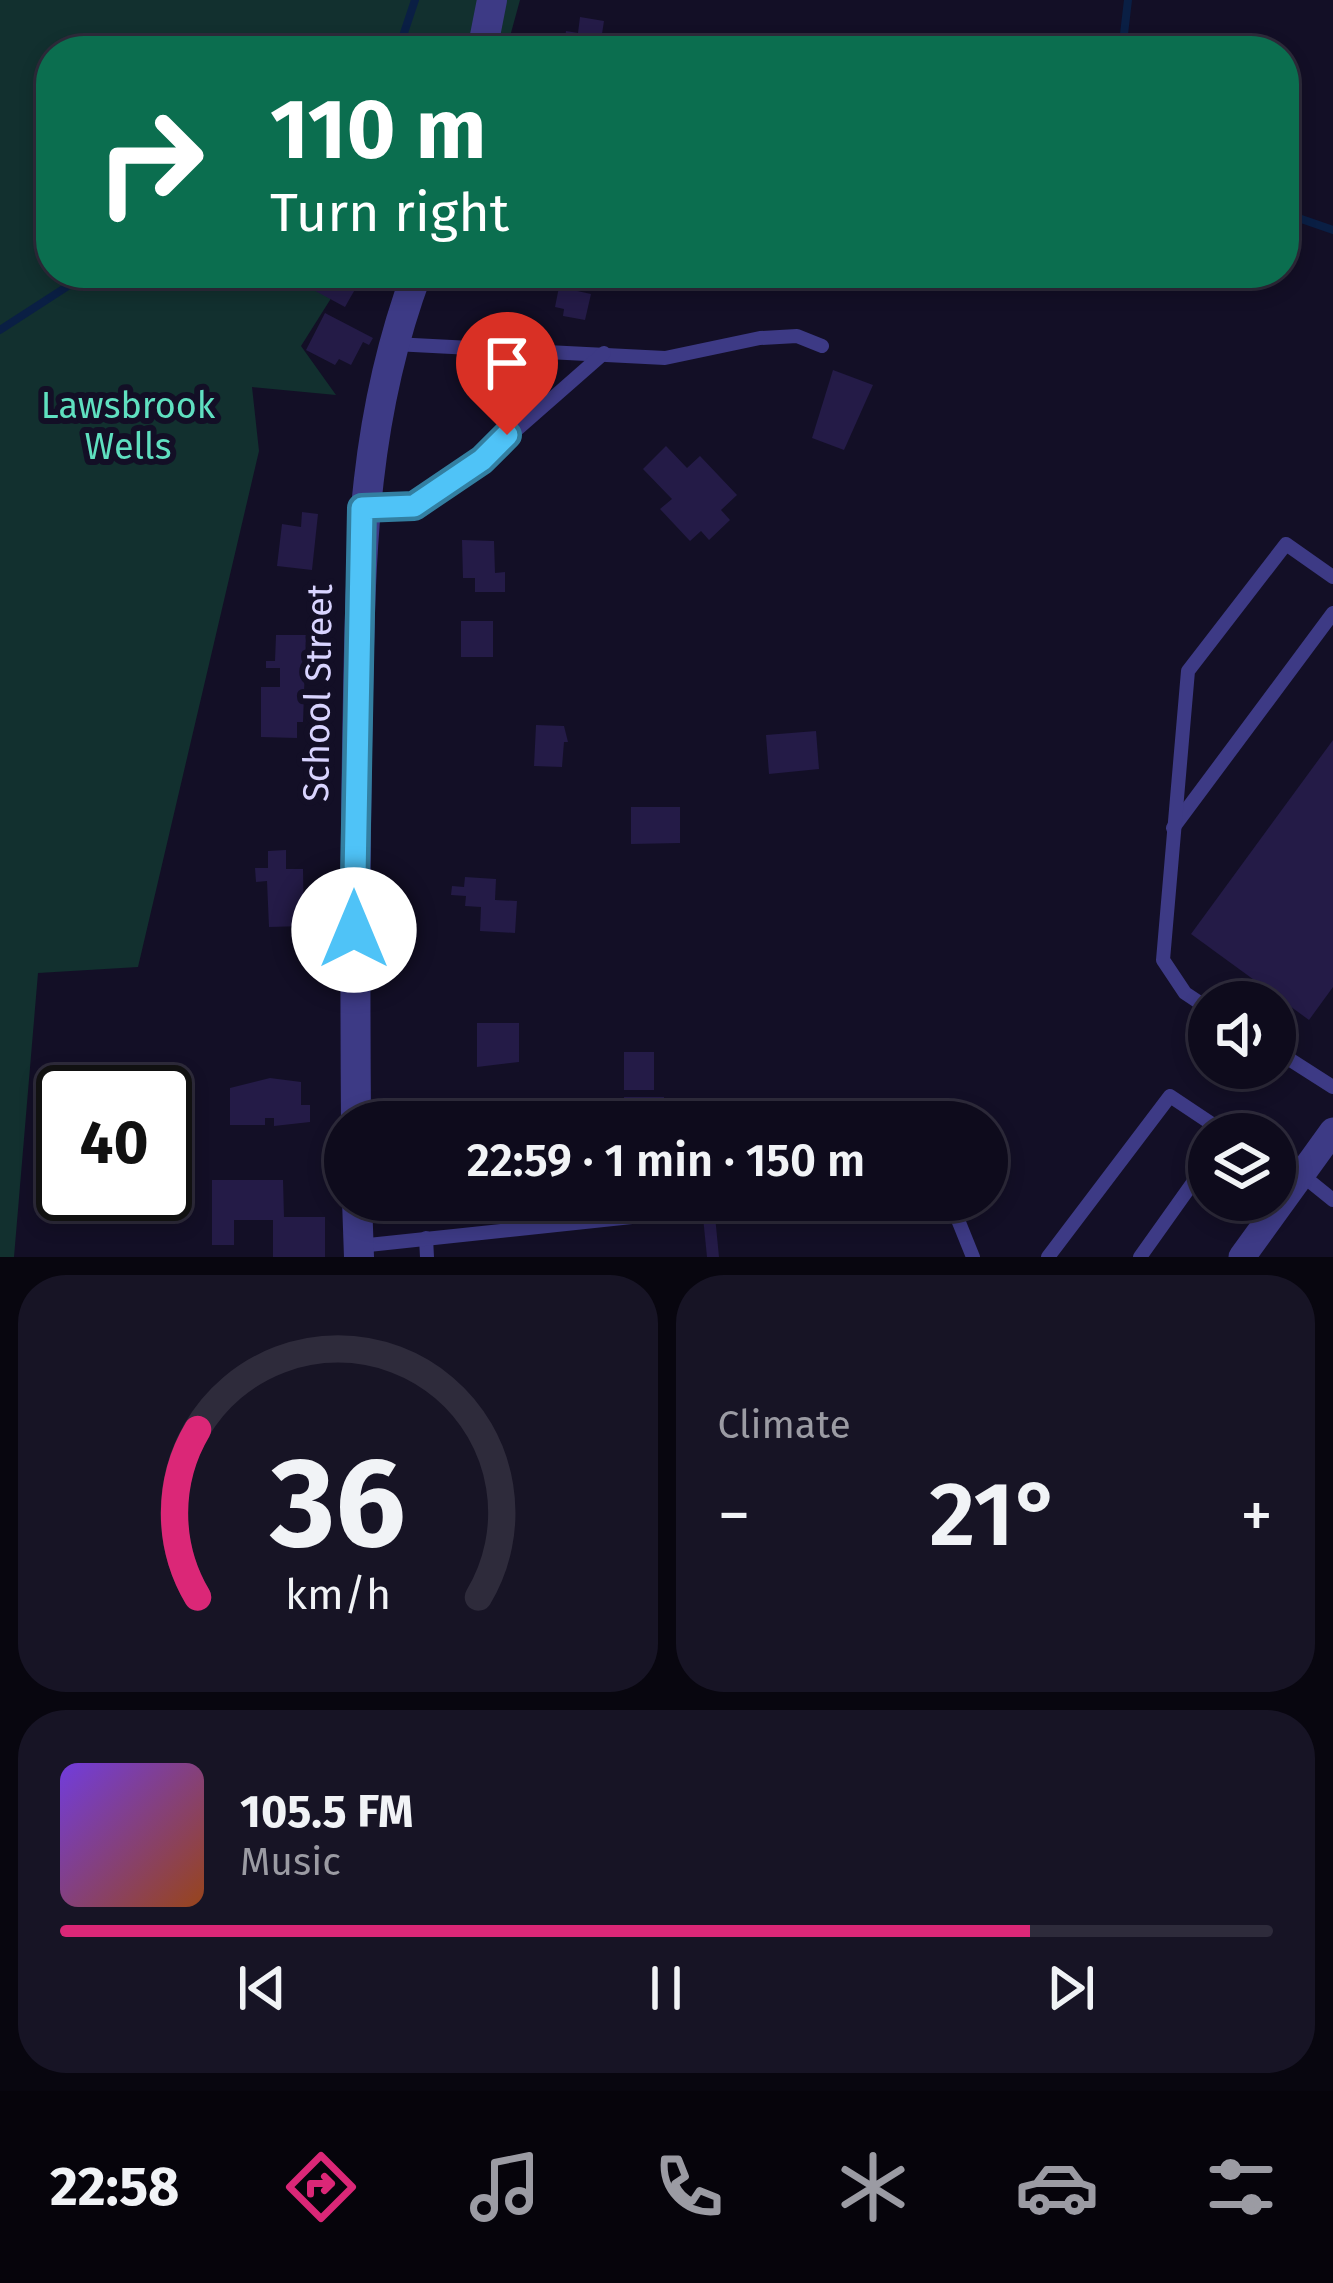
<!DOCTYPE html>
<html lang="en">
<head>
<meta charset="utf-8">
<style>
	:root { --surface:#0e0b1c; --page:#171425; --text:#f1f3f6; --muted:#9b9ba3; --line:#2e2b3b; --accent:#db2777 }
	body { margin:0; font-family:"Fira Sans",sans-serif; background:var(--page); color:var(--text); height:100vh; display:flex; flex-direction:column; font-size:45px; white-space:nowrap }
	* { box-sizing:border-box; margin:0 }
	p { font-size:39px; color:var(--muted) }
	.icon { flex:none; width:66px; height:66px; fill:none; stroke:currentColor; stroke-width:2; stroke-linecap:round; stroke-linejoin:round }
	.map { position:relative; height:1257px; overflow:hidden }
	.panel { display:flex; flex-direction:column; gap:18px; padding:18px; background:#08060f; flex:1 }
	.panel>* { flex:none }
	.guide { position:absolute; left:36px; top:36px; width:1263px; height:252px; border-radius:48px; box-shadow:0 6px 18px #0003,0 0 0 3px var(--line); background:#0b6e4f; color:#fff; overflow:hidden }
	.buttons { position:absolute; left:1188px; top:981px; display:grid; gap:24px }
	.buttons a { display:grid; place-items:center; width:108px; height:108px; border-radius:50%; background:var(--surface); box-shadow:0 6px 18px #0003,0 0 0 3px var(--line); font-size:60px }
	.speed { position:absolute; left:36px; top:1065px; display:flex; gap:24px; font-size:60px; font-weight:700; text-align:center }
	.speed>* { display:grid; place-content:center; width:156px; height:156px; border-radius:50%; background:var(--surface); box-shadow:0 6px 18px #0003,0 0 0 3px var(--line); line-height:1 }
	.speed .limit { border:6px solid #111; border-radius:18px; background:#fff; color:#111 }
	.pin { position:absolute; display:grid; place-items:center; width:102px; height:102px; color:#fff; margin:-123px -51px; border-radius:50% 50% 50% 0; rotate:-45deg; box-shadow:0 0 12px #0007 }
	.pin .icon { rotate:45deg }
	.me { position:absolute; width:132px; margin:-66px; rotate:0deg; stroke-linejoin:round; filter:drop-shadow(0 0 9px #0008) }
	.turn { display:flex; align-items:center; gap:42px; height:252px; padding:0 36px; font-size:54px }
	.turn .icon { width:156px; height:156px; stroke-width:2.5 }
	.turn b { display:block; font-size:84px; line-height:102px }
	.big { font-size:90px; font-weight:600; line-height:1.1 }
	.panel .tile { flex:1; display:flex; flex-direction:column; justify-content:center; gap:18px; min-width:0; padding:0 42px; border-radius:48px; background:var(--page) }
	.panel .dial { align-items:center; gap:0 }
	.dial svg { height:312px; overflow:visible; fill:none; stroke:var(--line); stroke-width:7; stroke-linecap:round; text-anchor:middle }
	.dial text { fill:var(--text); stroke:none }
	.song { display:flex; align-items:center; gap:36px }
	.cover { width:144px; height:144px; border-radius:18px; background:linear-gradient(135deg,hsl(260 70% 55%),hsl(20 70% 35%)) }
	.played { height:12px; border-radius:6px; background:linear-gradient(90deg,var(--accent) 80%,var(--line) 80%) }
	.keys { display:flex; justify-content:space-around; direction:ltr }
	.heat { display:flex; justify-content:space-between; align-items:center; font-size:66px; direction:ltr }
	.panel .tiles { flex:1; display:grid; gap:18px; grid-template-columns:1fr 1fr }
	.tile:last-child { grid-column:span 2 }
	.trip { position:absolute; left:324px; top:1101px; width:684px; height:120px; border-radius:60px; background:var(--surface); box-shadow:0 6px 18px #0003,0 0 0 3px var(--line); font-weight:600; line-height:120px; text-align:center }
	.dock { display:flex; height:192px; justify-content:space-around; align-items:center; background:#06040b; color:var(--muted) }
	.dock .icon { width:84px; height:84px }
	.dock .active { color:var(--accent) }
	.dock b { font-size:54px; color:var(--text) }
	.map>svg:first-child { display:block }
</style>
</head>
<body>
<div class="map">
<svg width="1333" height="1257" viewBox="0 0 1333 1257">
	<rect width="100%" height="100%" fill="#130f26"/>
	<!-- green -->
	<path fill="#12302f" d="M0,0H520L506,51H51V273H347L301,346L336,395L252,387L259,451L138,967L38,973L14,1257H0Z"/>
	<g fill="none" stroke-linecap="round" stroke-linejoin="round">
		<!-- stream -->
		<g stroke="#0a1f44" stroke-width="8">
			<path d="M398,51L415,0"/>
			<path d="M1122,51L1128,0"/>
			<path d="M1284,213L1333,230"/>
			<path d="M0,330L88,273"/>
		</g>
	</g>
	<!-- building -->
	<g fill="#241b47">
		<path d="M580,17L604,21L602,34L620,37L617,51H563L566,31L578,33Z"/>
		<path d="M315,273H337L358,284L345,307L308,287Z"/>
		<path d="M559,287L591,294L585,320L563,316L564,309L555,307Z"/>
		<path d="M325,313L373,338L369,345L363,342L351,365L339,359L335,365L306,350Z"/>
		<path d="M833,370L873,385L844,450L812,438Z"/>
		<path d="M666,446L687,468L700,456L737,495L721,510L730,520L709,540L701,531L690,541L660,509L672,499L643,469Z"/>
		<path d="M302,512L318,514L312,570L277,566L282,524L301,527Z"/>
		<path d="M462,540L494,541L495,573L505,572V592H475V578H463Z"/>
		<rect x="461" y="621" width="32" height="36"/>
		<path d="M276,635H306L303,722H297V738L261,737V687H280V668H266V661H275Z"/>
		<path d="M536,725L564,726L568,742H564L562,767L534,766Z"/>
		<path d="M816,731L819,769L769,774L766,735Z"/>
		<path d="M1333,740V987L1309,1020L1191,934Z"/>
		<path d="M631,807H680V843L631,844Z"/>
		<path d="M286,850V869H303L304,926L269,927L267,881L256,882L255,868H268V851Z"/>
		<path d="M465,877L496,879L495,900L517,901L515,933L480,931L481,907L465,906L466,896L451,895L452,886L464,887Z"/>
		<path d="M477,1023H519V1062L477,1067Z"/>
		<rect x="624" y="1052" width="30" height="38"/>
		<path d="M270,1078L301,1082V1105H310V1122L274,1126V1118H265V1125H230V1088Z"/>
		<path d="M624,1097H664L663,1122H625Z"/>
		<path d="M212,1180H283L284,1217H325V1257H273V1220H234V1245H212Z"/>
		<path d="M715,1216L719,1257H707L703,1217Z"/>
	</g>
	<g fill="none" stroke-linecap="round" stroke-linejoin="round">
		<!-- service -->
		<g stroke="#3d3a85" stroke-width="14">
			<path d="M394,344L665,358L760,338L797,336L822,346"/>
			<path d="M367,508L414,506L482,460L604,353"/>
			<path d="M1173,828L1333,613"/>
			<path d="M1209,1009L1185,993L1163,960L1188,671L1286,544L1333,577"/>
			<path d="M1275,1050L1333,1087"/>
			<path d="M1302,1175L1333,1200"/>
			<path d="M950,1200L973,1257"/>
			<path d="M426,1238L427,1257"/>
			<path d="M359,1246L793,1200"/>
			<path d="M1048,1257L1170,1096L1227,1134"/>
			<path d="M1140,1257L1209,1160"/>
		</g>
		<!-- minor -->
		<path stroke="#3d3a85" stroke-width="27" d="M1242,1257L1333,1131"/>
		<!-- tertiary -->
		<g stroke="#3d3a85" stroke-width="30">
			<path d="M482,51L492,0"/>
			<path d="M356,1122C355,979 355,837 358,694C361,545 364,415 417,273"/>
			<path d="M357,1200L359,1257"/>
		</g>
	</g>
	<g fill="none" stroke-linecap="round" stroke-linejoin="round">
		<defs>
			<path id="route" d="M354,930L362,508L414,506L482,460L507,435"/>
		</defs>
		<!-- route casing -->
		<use href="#route" stroke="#337fa1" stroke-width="30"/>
		<!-- route -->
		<use href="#route" stroke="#4fc3f7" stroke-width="21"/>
	</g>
	<g text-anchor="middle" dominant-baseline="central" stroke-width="12" stroke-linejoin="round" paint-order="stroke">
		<!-- park labels -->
		<g font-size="36" fill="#5fe0c0" stroke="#130f26">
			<text x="128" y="406">Lawsbrook<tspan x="128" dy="41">Wells</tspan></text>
		</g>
		<!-- street labels -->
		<g font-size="36" fill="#d9d4ff" stroke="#130f26">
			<text transform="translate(318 693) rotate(-89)">School Street</text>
		</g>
	</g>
</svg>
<div class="buttons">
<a><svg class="icon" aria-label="sound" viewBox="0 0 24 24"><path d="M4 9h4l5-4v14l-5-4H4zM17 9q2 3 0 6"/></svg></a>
<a><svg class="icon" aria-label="layers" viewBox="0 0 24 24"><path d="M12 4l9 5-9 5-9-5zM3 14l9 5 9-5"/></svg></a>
</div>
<div class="speed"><div class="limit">40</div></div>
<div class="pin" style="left:507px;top:435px;background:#d93025"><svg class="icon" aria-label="arrive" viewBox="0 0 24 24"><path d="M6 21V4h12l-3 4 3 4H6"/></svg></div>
<svg class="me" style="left:354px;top:930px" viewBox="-20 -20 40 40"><circle r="19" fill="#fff"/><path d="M0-13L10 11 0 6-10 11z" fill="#4fc3f7"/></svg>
<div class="trip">22:59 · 1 min · 150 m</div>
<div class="guide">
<div class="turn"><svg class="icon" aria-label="right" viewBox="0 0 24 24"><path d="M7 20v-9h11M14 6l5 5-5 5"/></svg><div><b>110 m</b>Turn right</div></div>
</div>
</div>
<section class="panel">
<div class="tiles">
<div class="tile dial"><svg viewBox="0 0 100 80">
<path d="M14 69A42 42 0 1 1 86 69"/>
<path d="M14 69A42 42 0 0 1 14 26" stroke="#db2777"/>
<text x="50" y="56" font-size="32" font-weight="700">36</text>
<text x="50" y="72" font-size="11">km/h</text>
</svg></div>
<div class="tile"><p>Climate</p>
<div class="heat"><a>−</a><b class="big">21°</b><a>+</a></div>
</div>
<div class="tile">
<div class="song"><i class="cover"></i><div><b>105.5 FM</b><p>Music</p></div></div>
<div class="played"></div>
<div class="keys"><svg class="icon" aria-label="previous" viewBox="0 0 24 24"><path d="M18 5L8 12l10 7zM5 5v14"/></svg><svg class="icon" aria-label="pause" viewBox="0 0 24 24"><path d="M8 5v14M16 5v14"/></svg><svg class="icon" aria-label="next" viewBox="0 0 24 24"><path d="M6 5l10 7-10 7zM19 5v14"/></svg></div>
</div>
</div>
</section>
<nav class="dock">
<b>22:58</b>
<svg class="icon active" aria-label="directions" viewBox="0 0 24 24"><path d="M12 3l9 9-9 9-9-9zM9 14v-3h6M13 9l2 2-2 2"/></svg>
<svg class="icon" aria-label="music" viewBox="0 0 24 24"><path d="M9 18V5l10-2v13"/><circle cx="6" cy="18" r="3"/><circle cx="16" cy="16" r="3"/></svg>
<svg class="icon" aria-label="phone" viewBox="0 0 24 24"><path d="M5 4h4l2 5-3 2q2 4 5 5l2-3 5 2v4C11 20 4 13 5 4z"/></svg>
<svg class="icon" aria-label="climate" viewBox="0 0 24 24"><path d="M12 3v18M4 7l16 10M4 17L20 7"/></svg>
<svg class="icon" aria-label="car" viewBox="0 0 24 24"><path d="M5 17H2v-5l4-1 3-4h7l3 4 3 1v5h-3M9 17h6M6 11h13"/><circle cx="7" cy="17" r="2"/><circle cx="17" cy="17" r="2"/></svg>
<svg class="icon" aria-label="filters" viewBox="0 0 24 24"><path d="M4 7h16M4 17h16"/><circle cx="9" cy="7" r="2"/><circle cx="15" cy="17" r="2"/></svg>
</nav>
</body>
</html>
